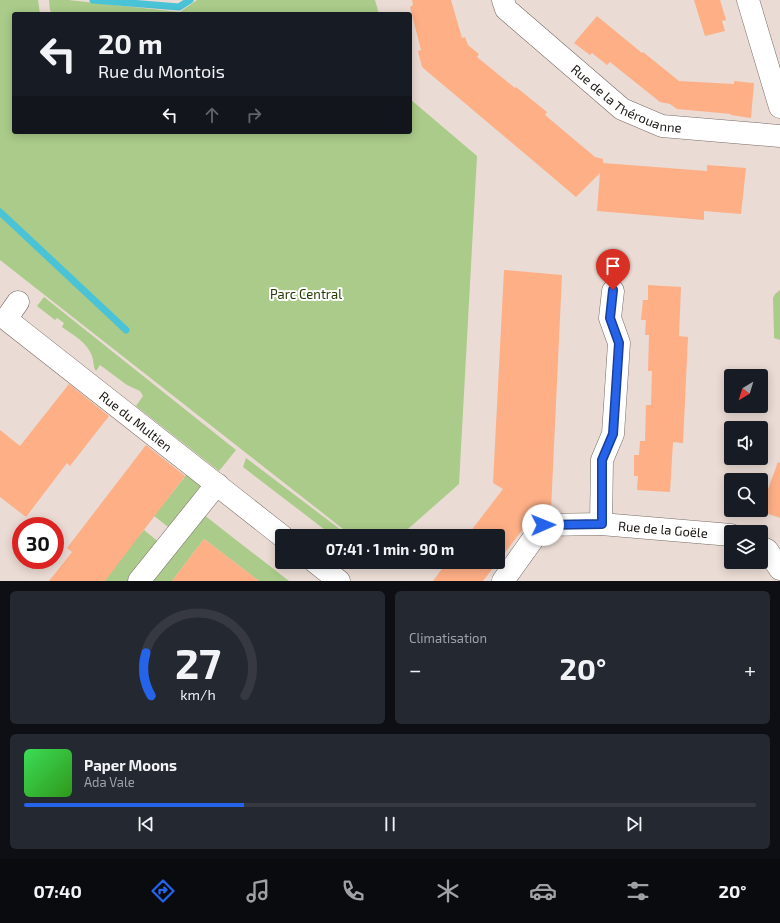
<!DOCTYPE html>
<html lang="fr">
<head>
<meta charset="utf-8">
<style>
	:root { --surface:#171b24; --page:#242831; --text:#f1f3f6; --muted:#9ea1a6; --line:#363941; --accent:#2563eb }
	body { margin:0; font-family:"Exo 2",sans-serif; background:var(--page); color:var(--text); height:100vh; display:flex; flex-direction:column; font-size:15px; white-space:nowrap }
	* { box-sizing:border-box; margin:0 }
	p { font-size:13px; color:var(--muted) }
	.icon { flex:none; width:22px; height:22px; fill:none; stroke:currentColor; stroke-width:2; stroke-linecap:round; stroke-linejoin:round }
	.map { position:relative; height:581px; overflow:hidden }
	.drawer { display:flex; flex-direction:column; gap:10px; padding:10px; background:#0d0f14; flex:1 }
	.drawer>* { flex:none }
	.hud { position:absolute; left:12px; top:12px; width:400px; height:122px; border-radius:4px; box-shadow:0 2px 10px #0003; background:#171b24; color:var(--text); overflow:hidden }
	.needle { width:26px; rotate:218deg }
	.controls { position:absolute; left:724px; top:369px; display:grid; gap:8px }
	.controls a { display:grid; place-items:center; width:44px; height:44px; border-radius:4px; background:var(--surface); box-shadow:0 2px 10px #0003; font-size:20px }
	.speed { position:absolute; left:12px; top:517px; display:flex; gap:8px; font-size:20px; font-weight:700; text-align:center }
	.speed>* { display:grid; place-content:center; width:52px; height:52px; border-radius:50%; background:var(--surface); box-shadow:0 2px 10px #0003; line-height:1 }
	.speed .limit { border:6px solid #d22; background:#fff; color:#111 }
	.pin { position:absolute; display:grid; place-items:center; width:34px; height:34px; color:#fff; margin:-41px -17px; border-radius:50% 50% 50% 0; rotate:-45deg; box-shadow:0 0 4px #0007 }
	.pin .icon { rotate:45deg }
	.me { position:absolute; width:44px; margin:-22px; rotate:89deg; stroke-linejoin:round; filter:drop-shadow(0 0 3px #0008) }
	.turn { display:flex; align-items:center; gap:14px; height:84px; padding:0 20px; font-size:18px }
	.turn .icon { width:52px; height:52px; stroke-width:2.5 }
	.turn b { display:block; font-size:28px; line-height:34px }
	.lanes { display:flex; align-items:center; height:38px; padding:0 20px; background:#0003; justify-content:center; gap:20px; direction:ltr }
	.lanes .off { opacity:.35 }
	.big { font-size:30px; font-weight:700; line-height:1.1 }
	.drawer .tile { flex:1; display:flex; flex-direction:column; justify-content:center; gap:6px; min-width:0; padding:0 14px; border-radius:6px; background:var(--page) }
	.drawer .dial { align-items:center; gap:0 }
	.dial svg { height:104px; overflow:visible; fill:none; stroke:var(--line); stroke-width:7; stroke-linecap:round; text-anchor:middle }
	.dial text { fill:var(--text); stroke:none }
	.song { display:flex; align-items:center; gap:12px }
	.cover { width:48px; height:48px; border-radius:6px; background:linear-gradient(135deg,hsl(130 70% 55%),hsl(110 70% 35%)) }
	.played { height:4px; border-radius:2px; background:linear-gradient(90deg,var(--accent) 30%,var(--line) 30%) }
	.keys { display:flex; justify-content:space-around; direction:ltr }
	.heat { display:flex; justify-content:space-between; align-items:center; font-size:22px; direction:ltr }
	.drawer .tiles { flex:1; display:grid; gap:10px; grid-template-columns:1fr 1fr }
	.tile:last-child { grid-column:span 2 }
	.trip { position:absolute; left:275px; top:529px; width:230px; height:40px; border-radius:4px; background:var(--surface); box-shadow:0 2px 10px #0003; font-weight:700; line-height:40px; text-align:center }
	.tab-bar { display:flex; height:64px; justify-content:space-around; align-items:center; background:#090b0e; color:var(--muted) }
	.tab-bar .icon { width:28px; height:28px }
	.tab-bar .active { color:var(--accent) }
	.tab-bar b { font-size:18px; color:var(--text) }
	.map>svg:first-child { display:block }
</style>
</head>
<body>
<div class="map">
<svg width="780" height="581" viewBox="0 0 780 581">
	<rect width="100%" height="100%" fill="#eadbd4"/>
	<!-- green -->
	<g fill="#aacb89">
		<path d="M0,0H38L40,14H14V132H410V99L477,156L459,484L400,536H352L0,260Z"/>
		<path d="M49,0H68L180,12L197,0H375L379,14H52L50,10Z"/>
		<path d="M780,290V340L774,338V335L773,298L775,294Z"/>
		<path d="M44,297L236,450L219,471L136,406L143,396L140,391L127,385L100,365L96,371C93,367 94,361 92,356C87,342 73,335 62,327L64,323L57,318L55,320L37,306Z"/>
		<path d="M246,458L349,536H333L243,467Z"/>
		<path d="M187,474L204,486L171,529L154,516Z"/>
		<path d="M204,515L289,581H259L204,539L172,581H150Z"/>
		<path d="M144,530L161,544L132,581H98Z"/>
	</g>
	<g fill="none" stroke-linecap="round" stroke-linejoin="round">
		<!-- stream -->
		<g stroke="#4ac3d6" stroke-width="7">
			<path d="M93,0L179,7L190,0"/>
			<path d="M0,212L126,330"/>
		</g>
	</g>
	<!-- building -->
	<g fill="#feaf86">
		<path d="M412,0H451L462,38L465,37L468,45L479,54L477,57L515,88L516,87L547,112L545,115L595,157L603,159V163L707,171V165L746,168L741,214L704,211V220L597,211L600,173L576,197L422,67L418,51L421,50L410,7L413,5Z"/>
		<path d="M694,0H720L726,20L722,21L725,31L705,36Z"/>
		<path d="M597,16L642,53L643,52L679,81L734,84V81L754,83L751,118L731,115V114L677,109L670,104L660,102L610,62L607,65L592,53L590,55L574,43Z"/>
		<path d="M504,270L562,275L551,510H538L533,516L483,581H433L447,562H498V536H467L503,489L493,483Z"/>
		<path d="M648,285L681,287L679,336L688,337L683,443L673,442L670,492L637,490L638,476H634V455H639L640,441H645L646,405H651L652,371H648L649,335H645L646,320H641L643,300H648Z"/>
		<path d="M69,384L109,416L70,466L67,463L26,517L0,497V430L20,446Z"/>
		<path d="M146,445L185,476L105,581H49L72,552L67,548Z"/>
		<path d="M778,462L780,463V518L760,511Z"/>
		<path d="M204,539L259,581H172Z"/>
	</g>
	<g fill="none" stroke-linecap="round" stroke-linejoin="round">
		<defs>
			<g id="minor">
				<path id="s1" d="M503,0L506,9L622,109L662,126L780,136"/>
				<path d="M748,0L780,107"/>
				<path id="s2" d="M18,302L6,319L282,536"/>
				<path d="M601,524L602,460L613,434L619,343L610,318L613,291"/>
				<path d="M761,547L767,550L780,569"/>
				<path d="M315,562L339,581"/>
				<path d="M139,581L217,484"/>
				<path id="s3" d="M503,581L543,525L601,524L731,535"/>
			</g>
		</defs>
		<!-- minor casing -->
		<use href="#minor" stroke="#786b65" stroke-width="23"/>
		<!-- minor -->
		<use href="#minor" stroke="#fff" stroke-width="22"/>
	</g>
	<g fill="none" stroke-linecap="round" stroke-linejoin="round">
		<defs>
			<path id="route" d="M543,525L602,524V460L613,434L619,343L610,318L613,290"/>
		</defs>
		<!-- route casing -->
		<use href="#route" stroke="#184099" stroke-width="10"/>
		<!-- route -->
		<use href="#route" stroke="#2563eb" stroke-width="7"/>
	</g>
	<g text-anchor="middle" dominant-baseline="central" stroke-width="4" stroke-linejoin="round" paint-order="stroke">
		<!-- street labels -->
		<g font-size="13" fill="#1b1613" stroke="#fff">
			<text stroke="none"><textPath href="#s1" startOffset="162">Rue de la Thérouanne</textPath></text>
			<text stroke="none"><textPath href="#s2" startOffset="186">Rue du Multien</textPath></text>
			<text stroke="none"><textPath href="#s3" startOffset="189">Rue de la Goële</textPath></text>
		</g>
		<!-- park labels -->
		<g font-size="13" fill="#253b03" stroke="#fff">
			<text x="306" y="294">Parc Central</text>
		</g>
	</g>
</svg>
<div class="controls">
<a><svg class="needle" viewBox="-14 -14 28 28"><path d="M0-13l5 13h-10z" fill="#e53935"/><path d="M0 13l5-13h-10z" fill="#9ea1a6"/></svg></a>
<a><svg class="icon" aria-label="sound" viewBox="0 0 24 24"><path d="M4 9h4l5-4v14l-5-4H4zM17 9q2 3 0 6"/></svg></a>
<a><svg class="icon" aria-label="search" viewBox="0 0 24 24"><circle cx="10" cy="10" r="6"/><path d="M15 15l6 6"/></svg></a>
<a><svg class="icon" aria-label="layers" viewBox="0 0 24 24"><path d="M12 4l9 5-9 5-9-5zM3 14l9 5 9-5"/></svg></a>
</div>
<div class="speed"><div class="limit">30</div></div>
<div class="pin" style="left:613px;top:290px;background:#d93025"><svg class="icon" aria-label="arrive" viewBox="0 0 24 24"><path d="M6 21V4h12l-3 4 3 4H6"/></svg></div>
<svg class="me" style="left:543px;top:525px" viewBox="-20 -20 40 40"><circle r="19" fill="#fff"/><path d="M0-13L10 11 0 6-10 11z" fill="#2563eb"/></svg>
<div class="trip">07:41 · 1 min · 90 m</div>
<div class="hud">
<div class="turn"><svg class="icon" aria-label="left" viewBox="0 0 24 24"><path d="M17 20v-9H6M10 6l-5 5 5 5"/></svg><div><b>20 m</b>Rue du Montois</div></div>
<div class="lanes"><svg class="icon" aria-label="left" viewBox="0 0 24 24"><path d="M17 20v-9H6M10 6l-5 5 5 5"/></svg><svg class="icon off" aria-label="ahead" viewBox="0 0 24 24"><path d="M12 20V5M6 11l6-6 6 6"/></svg><svg class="icon off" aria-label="right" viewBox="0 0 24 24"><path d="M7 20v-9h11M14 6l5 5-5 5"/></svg></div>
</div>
</div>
<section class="drawer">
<div class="tiles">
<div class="tile dial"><svg viewBox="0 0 100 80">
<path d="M14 69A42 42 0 1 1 86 69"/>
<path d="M14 69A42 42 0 0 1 10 36" stroke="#2563eb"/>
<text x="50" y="56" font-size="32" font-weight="700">27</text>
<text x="50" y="72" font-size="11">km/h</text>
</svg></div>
<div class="tile"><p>Climatisation</p>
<div class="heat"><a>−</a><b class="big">20°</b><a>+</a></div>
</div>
<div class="tile">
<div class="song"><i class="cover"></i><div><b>Paper Moons</b><p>Ada Vale</p></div></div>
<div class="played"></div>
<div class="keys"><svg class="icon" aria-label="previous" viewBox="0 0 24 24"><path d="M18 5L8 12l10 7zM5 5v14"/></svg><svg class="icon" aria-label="pause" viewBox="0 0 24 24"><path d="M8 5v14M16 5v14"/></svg><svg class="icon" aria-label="next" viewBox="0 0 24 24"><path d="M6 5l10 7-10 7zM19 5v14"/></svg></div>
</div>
</div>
</section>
<nav class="tab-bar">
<b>07:40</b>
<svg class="icon active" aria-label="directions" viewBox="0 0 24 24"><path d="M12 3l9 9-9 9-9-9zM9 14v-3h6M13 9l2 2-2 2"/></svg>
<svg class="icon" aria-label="music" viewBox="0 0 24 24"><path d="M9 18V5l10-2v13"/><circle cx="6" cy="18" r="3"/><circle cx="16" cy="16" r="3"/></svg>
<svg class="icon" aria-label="phone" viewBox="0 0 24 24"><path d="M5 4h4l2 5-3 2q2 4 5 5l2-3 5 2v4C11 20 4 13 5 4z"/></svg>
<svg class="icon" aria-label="climate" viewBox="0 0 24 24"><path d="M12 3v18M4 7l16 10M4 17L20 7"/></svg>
<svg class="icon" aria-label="car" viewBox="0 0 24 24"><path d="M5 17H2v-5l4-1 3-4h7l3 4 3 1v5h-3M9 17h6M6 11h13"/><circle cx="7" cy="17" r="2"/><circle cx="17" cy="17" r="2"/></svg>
<svg class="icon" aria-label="filters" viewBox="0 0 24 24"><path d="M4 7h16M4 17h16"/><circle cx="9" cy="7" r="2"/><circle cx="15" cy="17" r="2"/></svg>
<b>20°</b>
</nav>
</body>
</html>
